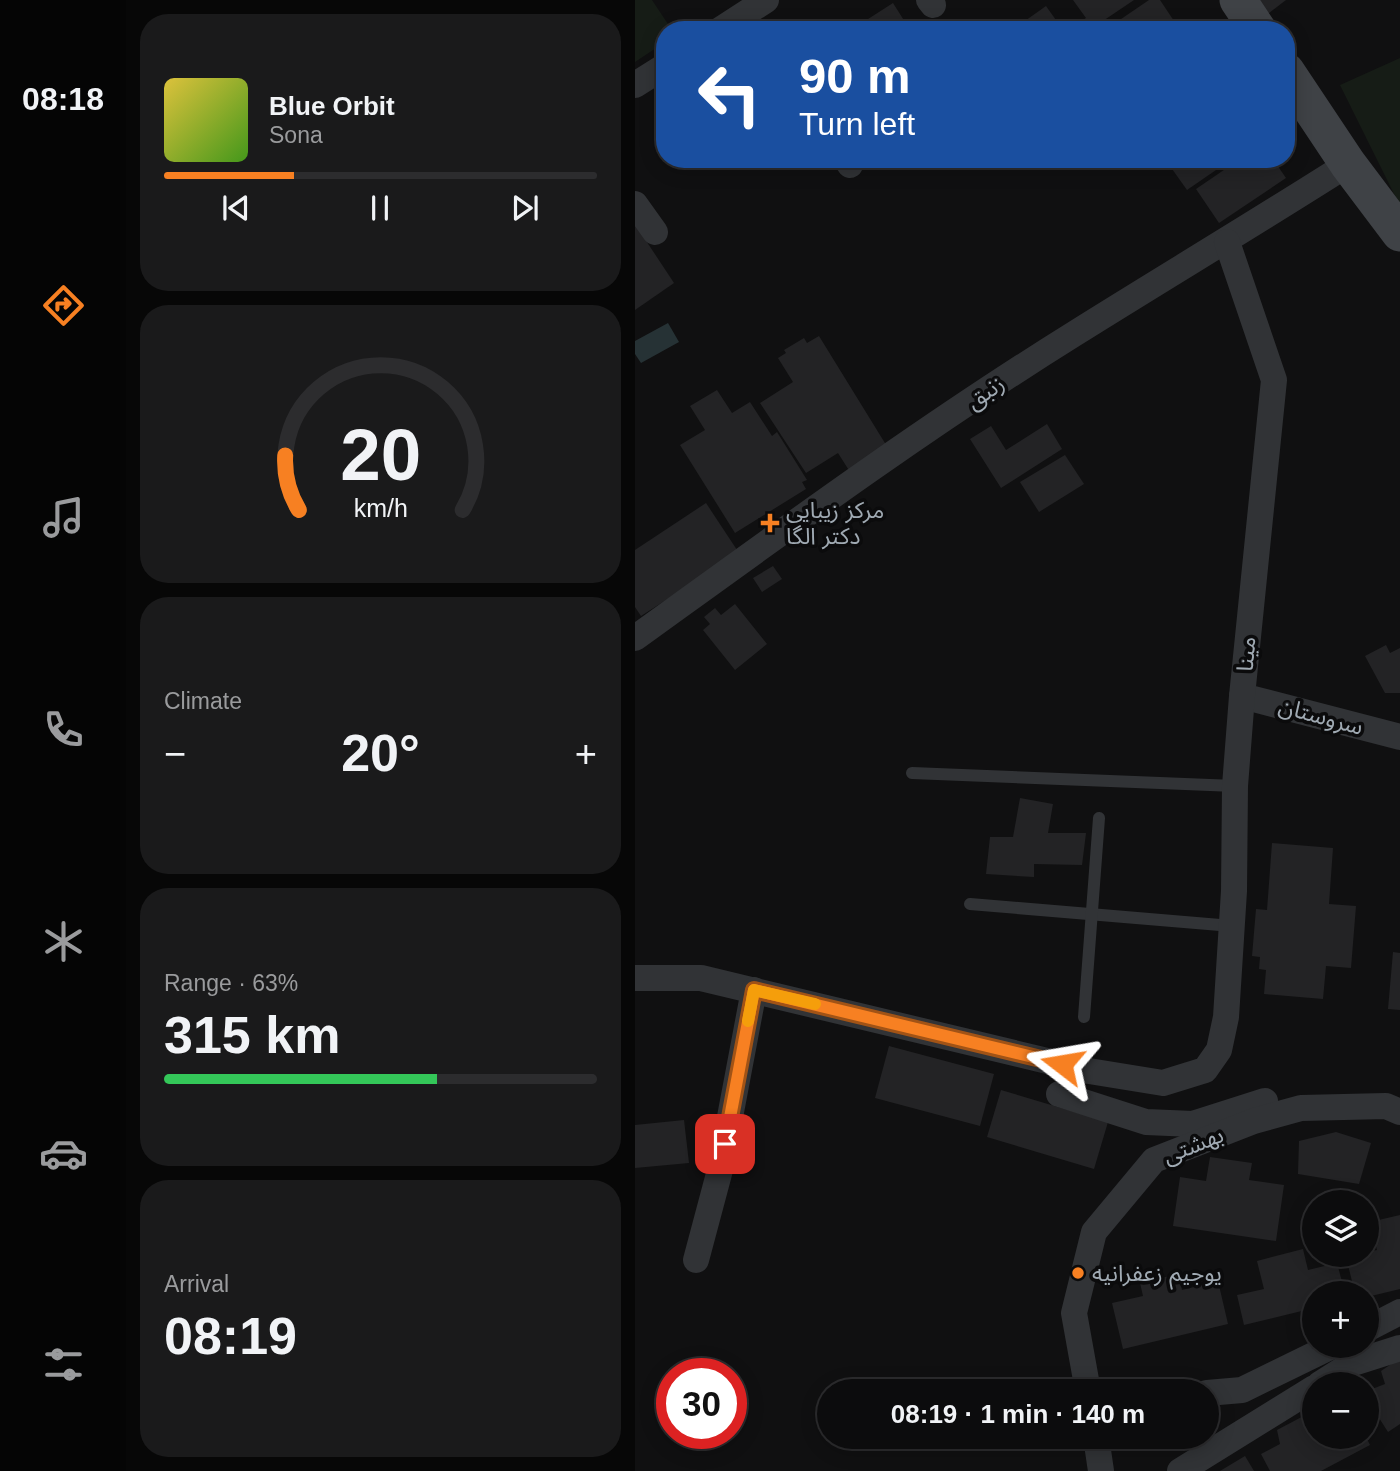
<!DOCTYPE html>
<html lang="en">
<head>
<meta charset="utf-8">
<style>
	:root { --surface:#0c0c0d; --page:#1a1a1b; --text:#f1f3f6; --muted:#9a9b9d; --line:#2c2c2e; --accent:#f78022 }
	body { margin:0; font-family:Helvetica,"Noto Sans Arabic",sans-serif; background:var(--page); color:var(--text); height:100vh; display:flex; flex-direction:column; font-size:26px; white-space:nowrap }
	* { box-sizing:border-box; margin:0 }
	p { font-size:23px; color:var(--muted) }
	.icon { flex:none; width:38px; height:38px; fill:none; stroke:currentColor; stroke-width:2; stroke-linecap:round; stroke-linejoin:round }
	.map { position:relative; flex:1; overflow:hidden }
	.drawer { display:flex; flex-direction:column; gap:14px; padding:14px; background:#070707; width:509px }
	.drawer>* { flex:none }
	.top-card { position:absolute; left:21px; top:21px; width:639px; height:147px; border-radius:28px; box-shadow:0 4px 18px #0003,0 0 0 2px var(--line); background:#1a4fa0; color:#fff; overflow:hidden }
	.fabs { position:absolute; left:667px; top:1190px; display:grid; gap:14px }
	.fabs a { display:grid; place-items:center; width:77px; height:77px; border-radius:50%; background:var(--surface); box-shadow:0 4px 18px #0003,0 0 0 2px var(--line); font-size:35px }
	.speed { position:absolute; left:21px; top:1358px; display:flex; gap:14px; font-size:35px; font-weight:700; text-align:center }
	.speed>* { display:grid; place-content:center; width:91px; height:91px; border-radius:50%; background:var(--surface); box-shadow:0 4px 18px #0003,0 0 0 2px var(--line); line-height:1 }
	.speed .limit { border:10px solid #d22; background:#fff; color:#111 }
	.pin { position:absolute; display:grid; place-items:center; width:60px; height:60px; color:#fff; margin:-30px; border-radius:14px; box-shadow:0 4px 10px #0006 }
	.me { position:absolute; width:77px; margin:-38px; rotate:284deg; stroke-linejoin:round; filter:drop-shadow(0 0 5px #0008) }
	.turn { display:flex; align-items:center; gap:24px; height:147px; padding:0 28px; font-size:32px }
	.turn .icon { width:91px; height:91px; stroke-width:2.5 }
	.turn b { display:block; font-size:49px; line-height:60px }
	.big { font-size:52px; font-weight:600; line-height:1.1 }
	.drawer .widget { flex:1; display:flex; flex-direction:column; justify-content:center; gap:10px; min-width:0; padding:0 24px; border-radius:28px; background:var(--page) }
	.drawer .dial { align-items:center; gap:0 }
	.dial svg { height:182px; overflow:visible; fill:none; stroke:var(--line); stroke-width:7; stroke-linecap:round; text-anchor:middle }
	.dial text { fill:var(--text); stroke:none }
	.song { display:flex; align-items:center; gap:21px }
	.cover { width:84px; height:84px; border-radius:10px; background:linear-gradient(135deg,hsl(50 70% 55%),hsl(100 70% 35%)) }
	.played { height:7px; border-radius:4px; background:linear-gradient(90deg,var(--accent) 30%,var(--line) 30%) }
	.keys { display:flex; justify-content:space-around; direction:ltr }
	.heat { display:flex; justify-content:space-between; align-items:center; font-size:38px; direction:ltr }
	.charge { height:10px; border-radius:5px; background:linear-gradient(90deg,#34c759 63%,var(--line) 0) }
	.trip { position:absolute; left:182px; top:1379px; width:402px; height:70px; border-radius:35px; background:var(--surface); box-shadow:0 4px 18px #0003,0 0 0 2px var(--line); font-weight:600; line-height:70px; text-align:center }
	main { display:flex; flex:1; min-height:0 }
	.dock { display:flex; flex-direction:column; width:126px; justify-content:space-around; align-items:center; background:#050505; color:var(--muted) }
	.dock .icon { width:49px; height:49px }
	.dock .selected { color:var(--accent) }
	.dock b { font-size:32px; color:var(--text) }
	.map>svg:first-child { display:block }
</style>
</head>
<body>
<main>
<nav class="dock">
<b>08:18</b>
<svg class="icon selected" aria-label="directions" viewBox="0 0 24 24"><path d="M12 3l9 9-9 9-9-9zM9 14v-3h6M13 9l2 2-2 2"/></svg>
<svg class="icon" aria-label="music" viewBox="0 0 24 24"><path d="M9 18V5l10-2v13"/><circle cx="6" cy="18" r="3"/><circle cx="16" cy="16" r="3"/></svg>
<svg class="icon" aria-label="phone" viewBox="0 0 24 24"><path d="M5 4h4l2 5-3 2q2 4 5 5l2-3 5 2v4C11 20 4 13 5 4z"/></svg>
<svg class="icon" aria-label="climate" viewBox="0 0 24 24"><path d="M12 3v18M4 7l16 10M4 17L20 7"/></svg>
<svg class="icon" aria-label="car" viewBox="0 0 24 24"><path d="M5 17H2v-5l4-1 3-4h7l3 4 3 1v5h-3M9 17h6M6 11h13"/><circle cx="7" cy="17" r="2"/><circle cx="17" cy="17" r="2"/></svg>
<svg class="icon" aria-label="filters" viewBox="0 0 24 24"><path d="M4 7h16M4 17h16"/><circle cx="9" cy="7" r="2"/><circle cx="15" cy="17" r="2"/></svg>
</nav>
<section class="drawer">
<div class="widget">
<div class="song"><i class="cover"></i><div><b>Blue Orbit</b><p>Sona</p></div></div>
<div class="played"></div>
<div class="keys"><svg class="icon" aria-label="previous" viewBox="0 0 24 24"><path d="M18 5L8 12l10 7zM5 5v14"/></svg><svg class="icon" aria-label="pause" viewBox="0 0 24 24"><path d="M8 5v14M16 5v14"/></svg><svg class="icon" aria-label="next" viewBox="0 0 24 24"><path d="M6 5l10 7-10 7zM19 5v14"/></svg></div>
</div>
<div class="widget dial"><svg viewBox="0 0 100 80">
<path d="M14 69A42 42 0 1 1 86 69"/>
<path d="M14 69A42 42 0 0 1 8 45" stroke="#f78022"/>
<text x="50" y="56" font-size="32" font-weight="700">20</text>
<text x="50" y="72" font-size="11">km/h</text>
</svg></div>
<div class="widget"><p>Climate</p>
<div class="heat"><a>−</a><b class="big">20°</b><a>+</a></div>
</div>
<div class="widget"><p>Range · 63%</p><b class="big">315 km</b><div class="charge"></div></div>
<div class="widget"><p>Arrival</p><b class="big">08:19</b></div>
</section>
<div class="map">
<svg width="765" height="1471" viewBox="0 0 765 1471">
	<rect width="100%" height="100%" fill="#101011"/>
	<!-- green -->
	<g fill="#161c16">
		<path d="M0,0H17L37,30H30V42L0,62Z"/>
		<path d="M765,58V206L705,85Z"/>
	</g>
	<!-- water -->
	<path fill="#263235" d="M33,323L44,342L6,363L0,354V341Z"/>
	<!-- building -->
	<g fill="#232325">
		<path d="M438,0H499L456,29L452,27L447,30L437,27L451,18Z"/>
		<path d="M514,0H525L545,30H470Z"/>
		<path d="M616,0H651L629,17Z"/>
		<path d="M258,3L275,30H216Z"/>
		<path d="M411,6L428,30H377Z"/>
		<path d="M530,159H597L552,190Z"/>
		<path d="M605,159H638L651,178L584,223L561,189Z"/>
		<path d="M0,224L39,283L0,310Z"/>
		<path d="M184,336L253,448L215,472L203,453L171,473L125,403L158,382L143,358L151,353L149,350L169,338L172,343Z"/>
		<path d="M82,390L97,413L115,402L137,436L142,432L172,480L167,482L171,489L100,533L45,445L70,430L55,406Z"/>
		<path d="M412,424L427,449L366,488L335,439L356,426L371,450Z"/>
		<path d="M430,455L449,484L404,512L385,482Z"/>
		<path d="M71,503L104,553L6,616L0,607V550Z"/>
		<path d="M138,566L147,579L127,592L118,578Z"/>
		<path d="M100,604L132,644L100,670L68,630L75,624L69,617L80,608L86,615Z"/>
		<path d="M751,645L755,653L765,648V693H750L730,656Z"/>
		<path d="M385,798L418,804L413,833H451L447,865L399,864V877L351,874L355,837H378Z"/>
		<path d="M637,843L698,848L694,904L721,906L716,968L691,966L688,999L629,994L631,970L624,969L625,957L617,956L621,909L632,910Z"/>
		<path d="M758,952L765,953V1010L753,1009Z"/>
		<path d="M254,1046L359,1074L345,1126L240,1098Z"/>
		<path d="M366,1090L473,1122L459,1169L352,1137Z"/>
		<path d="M49,1120L54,1163L0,1168V1125Z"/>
		<path d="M701,1132L736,1143L724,1184L663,1174L664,1141Z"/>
		<path d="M575,1157L617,1163L614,1180L649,1185L641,1241L538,1226L545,1177L571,1181Z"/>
		<path d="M765,1215V1289L732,1297V1293H720L711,1257L742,1250L735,1222Z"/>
		<path d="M668,1249L673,1270L702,1263L710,1293H679V1308L609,1325L602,1295L629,1289L622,1261Z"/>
		<path d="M543,1274L547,1290L583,1281L593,1324L488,1349L477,1303L508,1296L505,1283Z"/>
		<path d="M765,1358V1424L753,1432L732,1399V1391L750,1384L746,1371Z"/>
		<path d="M678,1411L679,1437H731L735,1445L686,1471H635L626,1454L645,1444L642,1430Z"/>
		<path d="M610,1456L619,1471H585Z"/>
	</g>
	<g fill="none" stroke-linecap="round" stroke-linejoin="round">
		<!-- service -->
		<g stroke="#313336" stroke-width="12">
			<path d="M277,773L600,786"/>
			<path d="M335,904L597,926"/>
			<path d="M449,1017L464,818"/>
		</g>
		<!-- minor -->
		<g stroke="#313336" stroke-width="26">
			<path d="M294,0L298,5"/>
			<path d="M85,30L131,0"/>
			<path d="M0,85L30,66"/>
			<path d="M211,159L215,165"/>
			<path d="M0,204L20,232"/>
			<path d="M0,638C144,534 288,428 439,334C530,277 622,222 713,164"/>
			<path d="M607,696L765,737"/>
			<path d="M0,978H66L454,1071L528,1083L570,1070L584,1050L591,1017L599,891L600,786L607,696L639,380L592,242"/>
			<path d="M424,1094L511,1122L558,1124L630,1101"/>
			<path d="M61,1260L85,1170L119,990"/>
			<path d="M732,1329L765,1312"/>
			<path d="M685,1384L718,1363L765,1348"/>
			<path d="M453,1391L439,1313L459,1232L519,1160L619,1121L666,1108L751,1106L765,1112"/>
			<path d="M572,1393L607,1390L697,1346"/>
			<path d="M461,1437L466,1471"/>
			<path d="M545,1471L679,1388"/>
		</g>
		<!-- secondary -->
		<g stroke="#3f4246" stroke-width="37">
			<path d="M603,0L623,30"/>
			<path d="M651,71L713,164L765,233"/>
		</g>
	</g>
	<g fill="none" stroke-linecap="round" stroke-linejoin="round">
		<defs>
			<path id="route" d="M90,1144L119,990L427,1064"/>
		</defs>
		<!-- route casing -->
		<use href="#route" stroke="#a15316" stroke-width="18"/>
		<!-- route -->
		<use href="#route" stroke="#f78022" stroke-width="12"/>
		<!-- slow -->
		<path stroke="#f59e0b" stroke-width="12" d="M113,1021L119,990L180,1004"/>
	</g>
	<!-- markers -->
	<g fill="#f78022" stroke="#0b0b0c" stroke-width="2.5">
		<path d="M131.5 512.5h7v7h7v7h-7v7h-7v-7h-7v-7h7z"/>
		<circle cx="443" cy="1273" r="7"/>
	</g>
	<g text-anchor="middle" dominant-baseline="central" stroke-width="7" stroke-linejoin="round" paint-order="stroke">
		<!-- street labels -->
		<g font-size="23" fill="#a0aab3" stroke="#0b0b0c">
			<text transform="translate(350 392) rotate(-34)">زنبق</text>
			<text transform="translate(611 654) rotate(-85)">مینا</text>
			<text transform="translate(686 716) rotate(15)">سروستان</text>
			<text transform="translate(558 1145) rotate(-22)">بهشتی</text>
		</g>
		<!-- poi labels -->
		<g font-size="23" fill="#a0aab3" stroke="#0b0b0c" text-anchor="start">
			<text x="151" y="510">مرکز زیبایی<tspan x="151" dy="26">دکتر الگا</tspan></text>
			<text x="457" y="1273">یوجیم زعفرانیه</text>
		</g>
	</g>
</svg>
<div class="fabs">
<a><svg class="icon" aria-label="layers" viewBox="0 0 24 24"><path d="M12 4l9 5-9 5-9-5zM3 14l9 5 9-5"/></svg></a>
<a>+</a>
<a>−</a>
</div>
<div class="speed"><div class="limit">30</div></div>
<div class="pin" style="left:90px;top:1144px;background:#d93025"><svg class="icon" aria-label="arrive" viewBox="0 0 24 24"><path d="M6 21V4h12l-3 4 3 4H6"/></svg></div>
<svg class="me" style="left:427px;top:1064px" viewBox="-20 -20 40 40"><path d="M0-17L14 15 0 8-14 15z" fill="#f78022" stroke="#fff" stroke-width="4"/></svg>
<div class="trip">08:19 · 1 min · 140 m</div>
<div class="top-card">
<div class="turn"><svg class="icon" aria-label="left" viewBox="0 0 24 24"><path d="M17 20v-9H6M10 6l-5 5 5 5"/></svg><div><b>90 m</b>Turn left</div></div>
</div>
</div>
</main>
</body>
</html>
